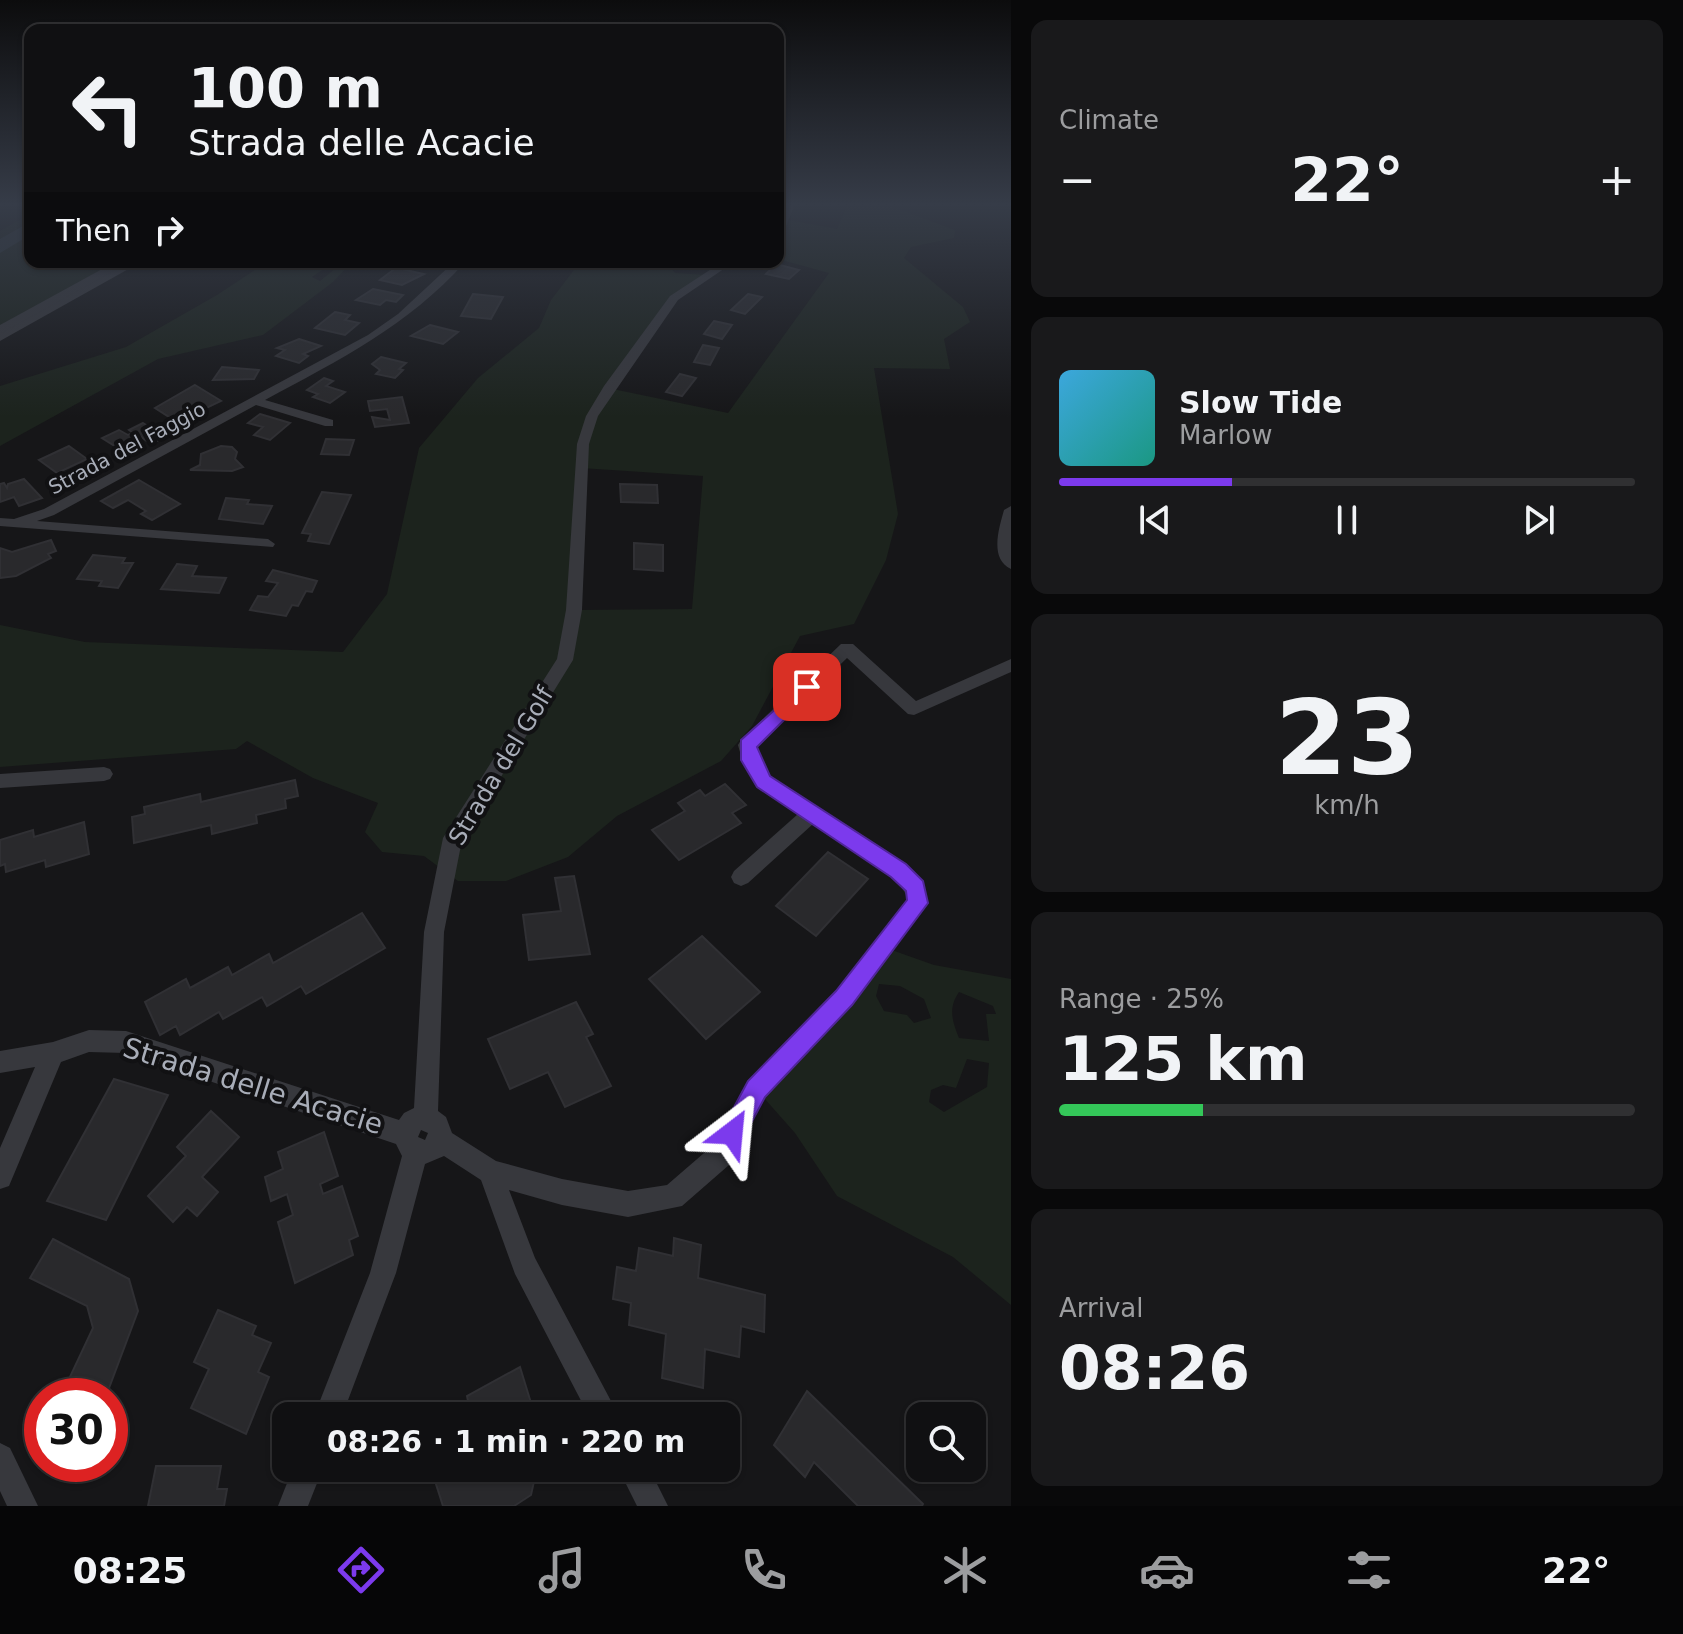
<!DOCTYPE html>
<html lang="en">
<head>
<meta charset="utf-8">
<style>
	:root { --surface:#101012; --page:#19191b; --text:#f1f3f6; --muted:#9c9d9f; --line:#303032; --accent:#7c3aed }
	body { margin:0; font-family:"DejaVu Sans",sans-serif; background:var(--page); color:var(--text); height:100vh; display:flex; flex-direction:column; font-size:30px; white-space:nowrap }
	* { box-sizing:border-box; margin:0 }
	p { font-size:26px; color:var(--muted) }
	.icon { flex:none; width:44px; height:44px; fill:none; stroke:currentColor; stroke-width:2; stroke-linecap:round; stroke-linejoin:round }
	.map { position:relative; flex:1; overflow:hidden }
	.sheet { display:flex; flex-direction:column; gap:20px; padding:20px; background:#09090a; width:672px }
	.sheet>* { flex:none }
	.banner { position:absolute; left:24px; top:24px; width:760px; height:244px; border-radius:16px; box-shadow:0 2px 6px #0004,0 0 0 2px var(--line); background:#101012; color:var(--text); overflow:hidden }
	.controls { position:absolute; left:906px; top:1402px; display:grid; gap:16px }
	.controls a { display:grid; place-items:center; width:80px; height:80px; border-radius:16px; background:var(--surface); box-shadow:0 2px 6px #0004,0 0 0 2px var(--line); font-size:40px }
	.speed { position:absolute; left:24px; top:1378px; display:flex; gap:16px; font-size:40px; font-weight:700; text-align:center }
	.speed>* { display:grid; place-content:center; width:104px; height:104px; border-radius:50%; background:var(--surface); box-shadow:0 2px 6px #0004,0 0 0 2px var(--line); line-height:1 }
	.speed .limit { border:12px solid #d22; background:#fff; color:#111 }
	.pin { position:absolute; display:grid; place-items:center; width:68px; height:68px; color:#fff; margin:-34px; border-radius:16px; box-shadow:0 4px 12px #0006 }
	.me { position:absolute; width:88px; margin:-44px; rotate:29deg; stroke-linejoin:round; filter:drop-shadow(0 0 6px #0008) }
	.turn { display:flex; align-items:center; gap:28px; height:168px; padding:0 32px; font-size:36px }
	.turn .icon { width:104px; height:104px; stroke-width:2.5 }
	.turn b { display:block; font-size:56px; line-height:68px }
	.then { display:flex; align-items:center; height:76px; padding:0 32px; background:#0003; gap:16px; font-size:30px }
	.big { font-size:60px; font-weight:700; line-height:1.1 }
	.sheet .widget { flex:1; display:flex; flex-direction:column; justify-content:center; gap:12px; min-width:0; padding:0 28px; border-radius:16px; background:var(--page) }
	.sheet .dial { align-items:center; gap:0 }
	.dial b { font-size:104px; line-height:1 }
	.song { display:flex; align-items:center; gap:24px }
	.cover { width:96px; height:96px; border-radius:12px; background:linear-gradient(135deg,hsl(200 70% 55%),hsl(170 70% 35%)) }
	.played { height:8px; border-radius:4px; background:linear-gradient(90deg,var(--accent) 30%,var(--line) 30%) }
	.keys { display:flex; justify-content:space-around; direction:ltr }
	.heat { display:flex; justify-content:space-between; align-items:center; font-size:44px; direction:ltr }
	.charge { height:12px; border-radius:6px; background:linear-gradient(90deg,#34c759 25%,var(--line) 0) }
	.trip { position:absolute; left:272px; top:1402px; width:468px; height:80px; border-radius:16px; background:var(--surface); box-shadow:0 2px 6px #0004,0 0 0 2px var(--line); font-weight:700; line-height:80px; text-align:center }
	.dock { display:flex; height:128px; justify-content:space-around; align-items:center; background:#060607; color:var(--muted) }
	.dock .icon { width:56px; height:56px }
	.dock .active { color:var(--accent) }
	.dock b { font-size:36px; color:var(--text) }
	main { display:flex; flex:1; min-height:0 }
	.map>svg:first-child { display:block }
</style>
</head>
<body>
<main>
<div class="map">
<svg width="1011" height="1506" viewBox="0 0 1011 1506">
	<rect width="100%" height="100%" fill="#161618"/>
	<!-- green -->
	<g fill="#1c231d" fill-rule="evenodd">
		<path d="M847,206H890L955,230L954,238L911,247L904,258L963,307L970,322L944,339L950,369L874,368L898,514L886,560L854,624L800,636L752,726L721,761L617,816L568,857L506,881H458L424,856L382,852L365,832L378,803L313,778L247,741L236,749L0,767V625L85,642L343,652L387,594L419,448L478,378L539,328L551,300L574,270L575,262H666L675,273L706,275L674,298L608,388L728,413L829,273L778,259V218L837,229ZM581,468L703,476L692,609L574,610Z"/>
		<path d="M30,214V262H124L0,330V231Z"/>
		<path d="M267,262H334L312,277L320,281L341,264L352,262L333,282L263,335L158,359L0,446V386L126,347L217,295Z"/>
		<path d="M886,948L934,965L1011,979V1305L953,1257L837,1196L795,1133L756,1089ZM879,984L900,986L924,999L931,1018L914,1023L907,1015L884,1011L876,996ZM959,992L993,1006L996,1014H986L989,1041L959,1038C952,1021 948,1008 959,992ZM967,1059L989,1063L987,1087L944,1112L929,1102L931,1090L943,1085L956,1088Z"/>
	</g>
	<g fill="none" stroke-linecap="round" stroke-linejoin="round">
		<!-- river -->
		<path fill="#2c353c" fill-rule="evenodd" d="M30,222V235L0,253V239Z"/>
	</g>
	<!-- building -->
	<g fill="#29292c" stroke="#303034" stroke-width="2">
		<path d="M776,264L799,270L789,279L766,274Z"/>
		<path d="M397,267L406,270L424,274L402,285L380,280Z"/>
		<path d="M373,289L403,295L396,302L386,300L380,305L356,300Z"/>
		<path d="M473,294L503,297L491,319L461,316Z"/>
		<path d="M748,294L762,297L745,314L731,310Z"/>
		<path d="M335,312L350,315L345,320L359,323L345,335L315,328Z"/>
		<path d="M714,321L732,325L722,339L704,334Z"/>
		<path d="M430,325L458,332L443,344L411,336Z"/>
		<path d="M299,339L321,346L303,354L308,356L299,363L276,356L285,350L277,348Z"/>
		<path d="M703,345L719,348L710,365L694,362Z"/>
		<path d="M381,357L406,363L399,369L403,370L395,378L376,374L380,370L372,364Z"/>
		<path d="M222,367L259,370L254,379L213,380Z"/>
		<path d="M680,374L696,378L682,396L666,392Z"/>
		<path d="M324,378L333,381L326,386L345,392L330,403L313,397L318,394L307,390Z"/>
		<path d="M195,385L221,401L177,422L155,408Z"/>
		<path d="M402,397L409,423L375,427L372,417L390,420L387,409L370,411L368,401Z"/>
		<path d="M260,414L290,423L270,440L254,435L263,427L248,423Z"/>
		<path d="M143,423L165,437L151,444L141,437L134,440L142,445L126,453L102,438L119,430L128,435L133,433L129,430Z"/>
		<path d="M326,439L354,440L349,455L321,454Z"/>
		<path d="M69,446L87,459L57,473L39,460Z"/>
		<path d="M221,446L232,447L237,452L235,459L243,467L232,471L190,470L200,465L201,454Z"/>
		<path d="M24,479L42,498L19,506L14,497L0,502V484L4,483L7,488L8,484Z"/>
		<path d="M139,480L180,504L152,520L141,514L146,511L128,500L113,508L101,501Z"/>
		<path d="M620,484L657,485L658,503L621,502Z"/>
		<path d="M322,492L351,495L329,544L308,541L311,534L302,533Z"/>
		<path d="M226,498L249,500L247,504L272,506L263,524L219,519Z"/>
		<path d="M51,540L56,551L48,554L51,558L16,576L0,578V548L12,552Z"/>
		<path d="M634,543L663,545V571L634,569Z"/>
		<path d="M93,555L125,558L122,563H133L118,588L99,586L102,581L77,579Z"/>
		<path d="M177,564L197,566L192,576L226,578L219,593L161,589Z"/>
		<path d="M273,570L317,581L312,592L306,591L298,606L292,605L286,616L250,610L258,596L268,597L278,583L266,581Z"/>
		<path d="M295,780L298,796L285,799L286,808L256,815L257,823L212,834L211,825L134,843L132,817L145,814L144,807L200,794L201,802Z"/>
		<path d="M725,784L746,805L732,813L741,823L679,860L652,830L685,811L678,803L700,790L705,796Z"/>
		<path d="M84,822L89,854L46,867L45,860L6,872L5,864L0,866V840L33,830L34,837Z"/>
		<path d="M828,852L868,879L816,936L776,906Z"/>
		<path d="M574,876L590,954L529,960L523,915L561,911L555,878Z"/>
		<path d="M362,913L385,948L306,994L301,986L267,1006L262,997L223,1019L219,1012L180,1035L176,1026L160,1035L145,1002L186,979L190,988L228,967L232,975L269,954L273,963Z"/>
		<path d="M702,936L760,992L706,1039L649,979Z"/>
		<path d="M576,1002L593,1034L586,1037L611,1086L565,1107L548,1072L510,1089L488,1039Z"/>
		<path d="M114,1079L168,1095L106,1220L47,1201Z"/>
		<path d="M211,1111L239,1137L202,1177L218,1192L197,1216L187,1207L173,1222L148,1196L186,1156L177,1147Z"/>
		<path d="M324,1132L338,1176L320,1184L323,1194L342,1186L358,1236L349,1240L353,1255L295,1283L278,1222L293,1215L287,1194L271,1201L265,1177L283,1169L278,1152Z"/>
		<path d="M674,1238L701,1245L698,1278L765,1295L764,1332L741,1326L739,1357L705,1349L703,1388L662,1378L666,1334L629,1325L631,1303L613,1299L617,1267L636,1271L639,1248L673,1256Z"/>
		<path d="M53,1239L129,1279L138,1311L106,1396H61L93,1328L87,1306L30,1278Z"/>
		<path d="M218,1310L256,1326L252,1335L271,1343L258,1372L269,1377L246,1434L191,1408L209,1369L194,1362Z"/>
		<path d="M520,1367L535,1416H471L467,1396Z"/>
		<path d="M807,1391L923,1504L922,1506H858L814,1462L805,1477L774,1445Z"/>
		<path d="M156,1466H221L217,1489H227L224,1506H148Z"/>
		<path d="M449,1468H537L531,1495L514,1506H443L435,1481Z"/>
	</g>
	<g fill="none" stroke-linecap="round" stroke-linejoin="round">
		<!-- minor -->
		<g fill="#37383d" fill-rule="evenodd">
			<path d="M785,206H794L783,234L778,237V223Z"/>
			<path d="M129,262H141L0,341V333Z"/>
			<path d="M454,262H465C408,326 339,360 265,400L333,420V426H325L256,405L54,515L37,521L268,539L275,544L273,547L0,526V518L14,519L44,509L368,335L398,314Z"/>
			<path d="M722,262H734L678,300L598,416L589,444L582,610L573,660L462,840L444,932L438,1111L446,1117L452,1133L496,1161L562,1179L628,1191L667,1185L711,1147L748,1081L836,991L908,901C905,875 836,839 813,824L748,883L741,886L734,883L731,877L734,871L798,814C767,794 748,784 738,745L741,740L841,644H853L916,701L1011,659V672L914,715L908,714L847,658L756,747L771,777L905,864L923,881L928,903L852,1005L764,1097L729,1165L682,1206L628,1217L562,1205L509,1190L535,1258L619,1416H589L515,1274L481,1180L444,1156L425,1164L396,1273L342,1416H314L370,1273L402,1156L396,1144L126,1053L89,1052L61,1062L9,1186L0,1189V1148L35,1067L0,1073V1051L53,1042L89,1030L126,1031L399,1120L404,1113L414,1108L424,932L443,838L557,659L566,610L577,444L586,416L604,386L670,296ZM421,1130L428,1133L425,1140L418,1137Z"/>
			<path d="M1011,506V569C989,559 999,528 1004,510Z"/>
			<path d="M104,767L110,769L113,774L110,779L104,781L0,788V774Z"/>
			<path d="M0,1443L10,1448L38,1506H7L0,1491Z"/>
			<path d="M293,1468H323L308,1506H278Z"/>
			<path d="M618,1468H649L668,1506H637Z"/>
		</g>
		<!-- tertiary -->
		<path fill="#37383d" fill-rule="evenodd" d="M115,262H130L0,334V325Z"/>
	</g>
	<!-- sky -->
	<linearGradient id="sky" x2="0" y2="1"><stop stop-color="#0c0c0d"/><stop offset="0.49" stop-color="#363c48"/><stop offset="1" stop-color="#363c48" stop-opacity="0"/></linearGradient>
	<rect width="1011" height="417" fill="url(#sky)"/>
	<!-- route -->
	<path fill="#7c3aed" stroke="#51269a" stroke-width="2" d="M807,681L816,687L813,691L757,747L770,776L906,864L923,881L928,903L852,1005L765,1097L741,1142L732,1146L723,1142L720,1133L748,1081L836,991L907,900L906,891L891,877L757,787L741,760V740Z"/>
	<g text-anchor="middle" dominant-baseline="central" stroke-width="8" stroke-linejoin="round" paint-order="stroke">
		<!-- far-street labels -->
		<g font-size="20" fill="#a8adb8" stroke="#111113">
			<text transform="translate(127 448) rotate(-28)">Strada del Faggio</text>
		</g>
		<!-- street labels -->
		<g font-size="24" fill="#a8adb8" stroke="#111113">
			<text transform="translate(501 766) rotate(-59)">Strada del Golf</text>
		</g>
		<!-- near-street labels -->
		<g font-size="28" fill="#a8adb8" stroke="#111113">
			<text transform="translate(253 1086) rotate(17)">Strada delle Acacie</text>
		</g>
	</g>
</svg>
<div class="controls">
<a><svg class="icon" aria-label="search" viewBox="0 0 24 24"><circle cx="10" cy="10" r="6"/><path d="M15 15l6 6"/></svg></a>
</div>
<div class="speed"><div class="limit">30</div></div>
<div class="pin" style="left:807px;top:687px;background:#d93025"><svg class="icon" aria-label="arrive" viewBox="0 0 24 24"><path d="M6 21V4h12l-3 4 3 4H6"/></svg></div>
<svg class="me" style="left:732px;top:1133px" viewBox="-20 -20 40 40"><path d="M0-17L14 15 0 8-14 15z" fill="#7c3aed" stroke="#fff" stroke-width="4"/></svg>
<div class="trip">08:26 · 1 min · 220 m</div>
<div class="banner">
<div class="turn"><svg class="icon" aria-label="left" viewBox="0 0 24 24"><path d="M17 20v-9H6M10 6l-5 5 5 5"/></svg><div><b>100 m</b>Strada delle Acacie</div></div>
<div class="then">Then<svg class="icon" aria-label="right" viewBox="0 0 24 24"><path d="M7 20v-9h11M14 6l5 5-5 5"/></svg></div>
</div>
</div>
<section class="sheet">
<div class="widget"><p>Climate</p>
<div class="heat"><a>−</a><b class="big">22°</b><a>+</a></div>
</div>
<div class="widget">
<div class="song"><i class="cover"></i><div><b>Slow Tide</b><p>Marlow</p></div></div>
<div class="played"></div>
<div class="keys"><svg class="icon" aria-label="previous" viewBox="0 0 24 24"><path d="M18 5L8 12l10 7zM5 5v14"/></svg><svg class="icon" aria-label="pause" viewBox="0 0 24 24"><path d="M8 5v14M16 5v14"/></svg><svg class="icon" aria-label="next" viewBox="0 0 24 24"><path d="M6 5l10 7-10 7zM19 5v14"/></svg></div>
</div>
<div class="widget dial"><b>23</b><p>km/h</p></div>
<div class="widget"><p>Range · 25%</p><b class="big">125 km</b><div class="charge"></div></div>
<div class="widget"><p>Arrival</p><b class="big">08:26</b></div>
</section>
</main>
<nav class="dock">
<b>08:25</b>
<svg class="icon active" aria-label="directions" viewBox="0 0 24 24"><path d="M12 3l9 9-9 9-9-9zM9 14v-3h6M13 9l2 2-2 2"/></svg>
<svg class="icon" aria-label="music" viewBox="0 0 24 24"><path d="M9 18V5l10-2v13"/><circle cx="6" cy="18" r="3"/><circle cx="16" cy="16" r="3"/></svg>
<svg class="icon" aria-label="phone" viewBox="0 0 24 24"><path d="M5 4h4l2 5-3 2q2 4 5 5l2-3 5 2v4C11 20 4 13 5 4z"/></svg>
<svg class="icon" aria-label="climate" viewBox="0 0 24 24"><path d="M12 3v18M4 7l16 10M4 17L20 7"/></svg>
<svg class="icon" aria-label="car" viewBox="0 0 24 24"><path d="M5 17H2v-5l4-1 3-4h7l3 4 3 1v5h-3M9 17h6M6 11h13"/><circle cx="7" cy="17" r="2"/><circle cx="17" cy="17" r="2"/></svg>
<svg class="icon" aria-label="filters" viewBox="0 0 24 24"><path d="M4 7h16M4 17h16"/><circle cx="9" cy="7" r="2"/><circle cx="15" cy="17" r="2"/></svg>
<b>22°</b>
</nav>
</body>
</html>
